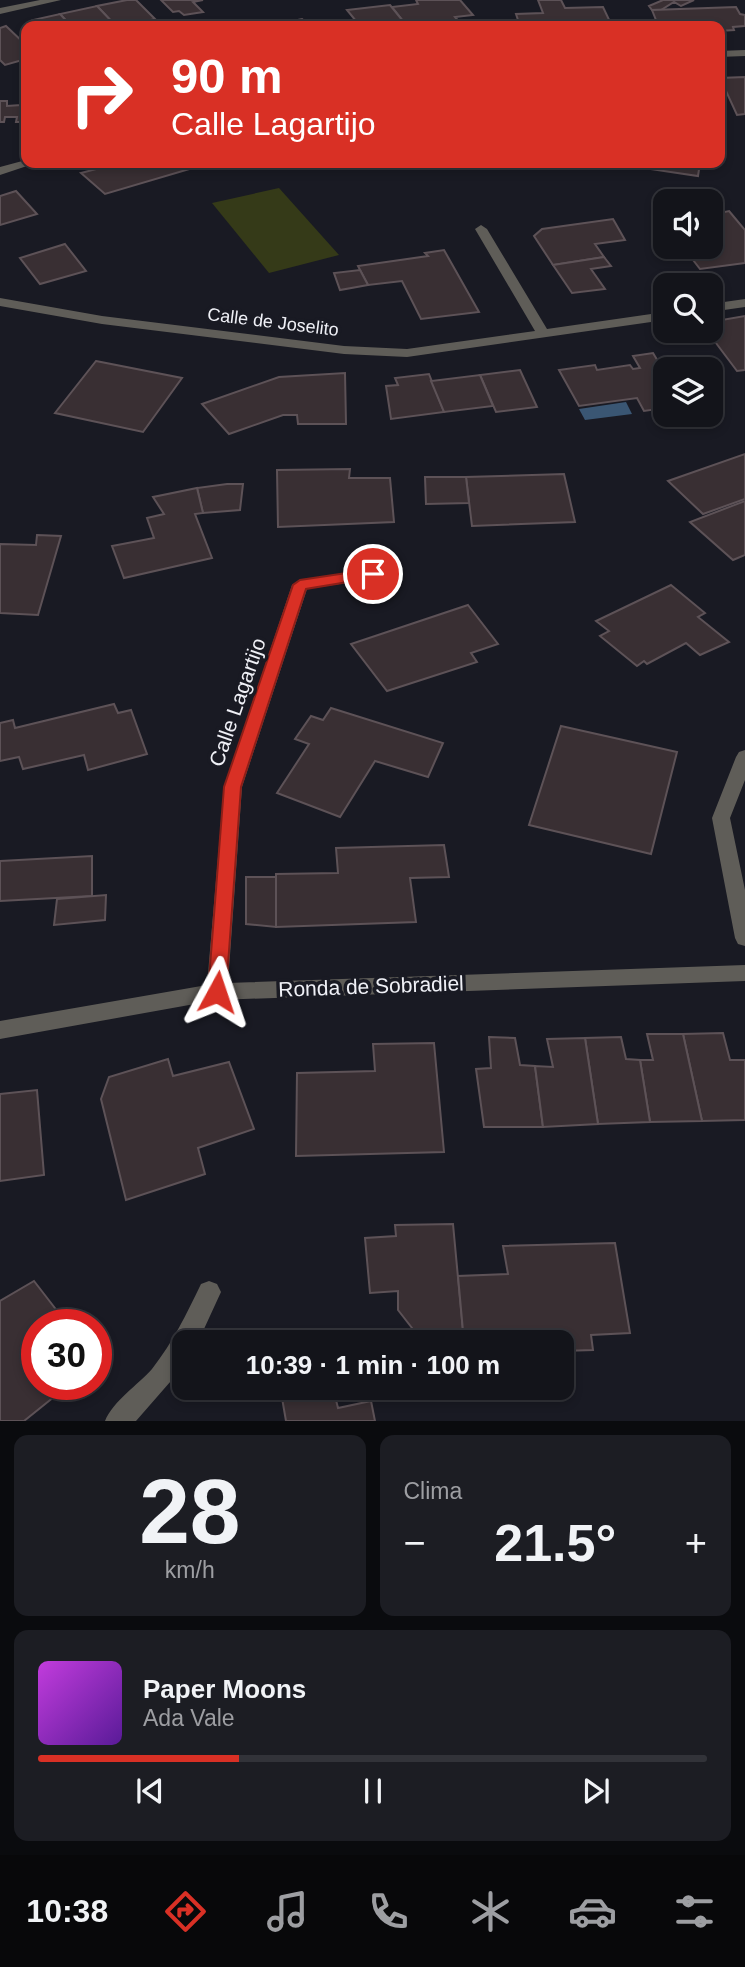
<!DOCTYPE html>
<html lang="es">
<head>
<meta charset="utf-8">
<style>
	:root { --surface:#13141a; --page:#1c1d23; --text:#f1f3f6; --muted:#9d9ea2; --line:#323339; --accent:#d93025 }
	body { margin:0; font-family:Helvetica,sans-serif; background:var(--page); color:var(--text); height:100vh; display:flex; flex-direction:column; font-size:26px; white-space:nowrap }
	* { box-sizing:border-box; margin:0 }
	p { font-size:23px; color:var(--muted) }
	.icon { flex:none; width:38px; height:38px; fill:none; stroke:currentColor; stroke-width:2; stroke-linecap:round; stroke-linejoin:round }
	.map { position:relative; height:1421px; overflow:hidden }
	.sheet { display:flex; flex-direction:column; gap:14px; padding:14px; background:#0a0b0e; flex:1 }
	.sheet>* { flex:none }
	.banner { position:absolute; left:21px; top:21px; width:704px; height:147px; border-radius:14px; box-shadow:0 4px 10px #0003,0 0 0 2px var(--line); background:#d93025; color:#fff; overflow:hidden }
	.buttons { position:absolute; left:653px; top:189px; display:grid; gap:14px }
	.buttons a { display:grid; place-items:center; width:70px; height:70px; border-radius:14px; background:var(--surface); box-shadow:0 4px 10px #0003,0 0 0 2px var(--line); font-size:35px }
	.speed { position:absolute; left:21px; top:1309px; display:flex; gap:14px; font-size:35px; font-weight:700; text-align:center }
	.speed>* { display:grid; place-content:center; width:91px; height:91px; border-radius:50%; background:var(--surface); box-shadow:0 4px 10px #0003,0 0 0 2px var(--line); line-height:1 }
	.speed .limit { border:10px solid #d22; background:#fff; color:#111 }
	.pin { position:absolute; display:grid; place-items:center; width:60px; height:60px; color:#fff; margin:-30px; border:4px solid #fff; border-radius:50%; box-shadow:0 2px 7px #0007 }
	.me { position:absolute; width:77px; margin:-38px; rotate:5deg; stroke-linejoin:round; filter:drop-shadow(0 0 5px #0008) }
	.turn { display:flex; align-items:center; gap:24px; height:147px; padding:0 35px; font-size:32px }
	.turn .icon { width:91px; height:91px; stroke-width:2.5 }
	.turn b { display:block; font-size:49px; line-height:60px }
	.big { font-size:52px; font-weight:700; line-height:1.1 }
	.sheet .tile { flex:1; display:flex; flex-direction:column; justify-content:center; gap:10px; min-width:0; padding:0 24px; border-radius:14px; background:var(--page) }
	.sheet .dial { align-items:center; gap:0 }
	.dial b { font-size:91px; line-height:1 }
	.song { display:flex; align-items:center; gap:21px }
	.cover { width:84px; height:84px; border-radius:10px; background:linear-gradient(135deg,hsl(290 70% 55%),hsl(270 70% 35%)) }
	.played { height:7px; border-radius:4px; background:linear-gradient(90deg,var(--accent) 30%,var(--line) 30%) }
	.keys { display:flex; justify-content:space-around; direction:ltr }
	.heat { display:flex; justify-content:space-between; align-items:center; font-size:38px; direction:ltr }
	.sheet .tiles { flex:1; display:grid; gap:14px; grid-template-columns:1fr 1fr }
	.tile:last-child { grid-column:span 2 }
	.trip { position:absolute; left:172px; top:1330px; width:402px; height:70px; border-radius:14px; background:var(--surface); box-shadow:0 4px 10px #0003,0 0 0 2px var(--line); font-weight:700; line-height:70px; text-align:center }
	.tabs { display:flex; height:112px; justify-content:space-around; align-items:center; background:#08080a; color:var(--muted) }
	.tabs .icon { width:49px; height:49px }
	.tabs .current { color:var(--accent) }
	.tabs b { font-size:32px; color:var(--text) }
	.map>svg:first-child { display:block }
</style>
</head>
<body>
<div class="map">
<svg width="745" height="1421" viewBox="0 0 745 1421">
	<rect width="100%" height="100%" fill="#191a23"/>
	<!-- green -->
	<path fill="#353a18" d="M279,188L339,255L269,273L212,203Z"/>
	<!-- water -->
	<path fill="#3a5673" d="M626,402L632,414L585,420L579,409Z"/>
	<!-- building -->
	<g fill="#392f33" stroke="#5d5257" stroke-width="2">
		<path d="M127,0H136L155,19L137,23L139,25L134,26H116L97,6Z"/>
		<path d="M161,0H203L193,2L203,12L184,15L179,11L173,12Z"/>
		<path d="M416,0H460L473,15L455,17L461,24L407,26L392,7L418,4Z"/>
		<path d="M538,0H561L565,8L603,7L612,26H520L516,14L543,13Z"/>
		<path d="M663,0H694L681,6L674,2L661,10H652L649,6Z"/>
		<path d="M390,5L407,26H360L347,10Z"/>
		<path d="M97,6L116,26H71L60,14Z"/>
		<path d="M736,7L740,14L745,15V26L733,27L734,30L719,31V26L658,25L652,10Z"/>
		<path d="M60,14L71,26H39L33,20Z"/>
		<path d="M302,19L311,26H269Z"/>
		<path d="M6,26L26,45V59L5,65L0,60V28Z"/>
		<path d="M745,77V114L737,115L720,78Z"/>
		<path d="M22,90H26V122H16L17,117H5L4,122H0V101H7V106L21,105Z"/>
		<path d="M119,163H201L203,165L105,194L81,173Z"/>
		<path d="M651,163H700L698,176L650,169Z"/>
		<path d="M16,191L37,214L0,225V196Z"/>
		<path d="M729,211L745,230V263L700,269L683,247H710V215Z"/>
		<path d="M613,219L625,240L595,244L604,257L553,265L534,236L542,229Z"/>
		<path d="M65,244L86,271L40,284L20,258Z"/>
		<path d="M444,250L479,312L421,319L402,281L368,285L358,266L428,256L425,253Z"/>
		<path d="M604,257L611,266L591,269L605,289L572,293L553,265Z"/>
		<path d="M360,270L368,285L340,290L334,273Z"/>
		<path d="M745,316V370L737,371L707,331H710V322Z"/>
		<path d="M653,353L665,373V408L644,411L637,398L579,406L559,370L595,365L597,370L630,365L633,369L640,368L633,356Z"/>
		<path d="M96,361L182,378L143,432L55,413Z"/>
		<path d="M520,370L537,407L496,412L480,375Z"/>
		<path d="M345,373L346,424H298L297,415H283L229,434L202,404L279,377Z"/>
		<path d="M429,374L444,412L391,419L386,386L398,385L395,378Z"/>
		<path d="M480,375L493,406L444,412L431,381Z"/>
		<path d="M745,454V499L703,514L668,481Z"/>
		<path d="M350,469L349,478H390L394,522L278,527L277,470Z"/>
		<path d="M564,474L575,522L472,526L466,477Z"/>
		<path d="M425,477H466L469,503L426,504Z"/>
		<path d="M227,484H243L240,510L203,513L197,488Z"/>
		<path d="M197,488L203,513L195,514L212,558L124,578L112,546L154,538L147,518L164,514L153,497Z"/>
		<path d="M745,501V555L733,560L690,522Z"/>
		<path d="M37,535L61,536L38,615L0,613V544L36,545Z"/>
		<path d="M671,585L705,613L698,617L729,642L700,655L686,643L647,664L644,661L637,666L600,636L609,631L596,621Z"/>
		<path d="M468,605L498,644L471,653L477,662L387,691L351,644Z"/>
		<path d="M114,704L118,713L131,710L147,754L88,770L84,755L23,769L19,757L0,761V723L13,720L15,728Z"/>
		<path d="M331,708L443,743L428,777L375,761L340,817L277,793L309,744L295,739L311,716L323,720Z"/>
		<path d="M561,726L677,752L651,854L529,825Z"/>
		<path d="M444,845L449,877L410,878L416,922L276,927V874L338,873L336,848Z"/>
		<path d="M92,856V896L0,901V861Z"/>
		<path d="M246,877H276V927L246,924Z"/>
		<path d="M106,895L105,920L54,925L57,899Z"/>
		<path d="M723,1033L730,1060H745V1120L702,1121L683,1034Z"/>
		<path d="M647,1034H683L702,1121L650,1122L640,1060H653Z"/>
		<path d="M489,1037L515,1038L520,1065L535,1066L543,1127H484L476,1069L491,1068Z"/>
		<path d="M621,1037L626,1059L640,1060L650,1122L598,1124L585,1038Z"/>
		<path d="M585,1038L598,1124L543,1127L535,1066L553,1067L547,1039Z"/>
		<path d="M434,1043L444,1152L296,1156L297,1073L375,1071L373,1044Z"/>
		<path d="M168,1059L173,1076L229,1062L254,1129L198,1148L205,1174L126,1200L101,1099L109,1077Z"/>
		<path d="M37,1090L44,1175L0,1181V1094Z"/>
		<path d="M453,1224L464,1342H423L398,1310V1291L370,1293L365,1238L396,1236L395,1225Z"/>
		<path d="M615,1243L630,1333L591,1335L593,1350L562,1351V1342H464L458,1276L508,1274L503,1246Z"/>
		<path d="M34,1281L68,1325H37V1384H70L24,1421H0V1301Z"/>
		<path d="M333,1388L338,1408L371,1401L375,1421H286L282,1398Z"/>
	</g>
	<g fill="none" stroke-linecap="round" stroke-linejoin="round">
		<!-- street -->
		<g fill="#5f5d58" fill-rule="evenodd">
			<path d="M40,0H61L0,14V8Z"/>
			<path d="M745,50V56L719,57V51Z"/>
			<path d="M26,160V163H36L0,175V167Z"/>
			<path d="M481,225L487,229L547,329L665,312V320L407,357L344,354L102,324L0,306V298L102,316L344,346L407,349L535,331L475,229Z"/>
			<path d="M745,299V307L710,312V304Z"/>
			<path d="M373,569L381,574L379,578L307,589L242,787L228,983L745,965V981L217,1000L0,1039V1021L207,985L224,787L292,585L300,580Z"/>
			<path d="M745,750V780L730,818L745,890V946L738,944L735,938L712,818L736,757L739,752Z"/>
			<path d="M209,1281L217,1284L221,1292L198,1342H184V1366L136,1421H105C113,1401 138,1385 152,1369C173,1342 186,1315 201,1284Z"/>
		</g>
	</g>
	<!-- route -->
	<path fill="#d93025" stroke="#8d1f18" stroke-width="2" d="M373,569L380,574L378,577L306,589L241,787L226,992L223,998L217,1000L210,998L208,992L224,787L293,585L300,580Z"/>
	<g text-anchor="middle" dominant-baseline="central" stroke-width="7" stroke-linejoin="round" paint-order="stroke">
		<!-- far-street labels -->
		<g font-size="18" fill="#eff0f6" stroke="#191a23">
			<text transform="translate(273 322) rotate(7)">Calle de Joselito</text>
		</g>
		<!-- street labels -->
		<g font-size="21" fill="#eff0f6" stroke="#191a23">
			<text transform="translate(237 702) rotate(-71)">Calle Lagartijo</text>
			<text transform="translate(371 986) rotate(-2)">Ronda de Sobradiel</text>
		</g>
	</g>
</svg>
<div class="buttons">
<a><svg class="icon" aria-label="sound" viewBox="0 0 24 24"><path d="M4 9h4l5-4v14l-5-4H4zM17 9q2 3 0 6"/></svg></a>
<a><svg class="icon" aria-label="search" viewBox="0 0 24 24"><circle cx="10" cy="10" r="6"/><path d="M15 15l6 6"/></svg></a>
<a><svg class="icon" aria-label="layers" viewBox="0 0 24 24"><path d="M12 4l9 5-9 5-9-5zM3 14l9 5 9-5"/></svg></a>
</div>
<div class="speed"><div class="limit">30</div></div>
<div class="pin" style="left:373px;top:574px;background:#d93025"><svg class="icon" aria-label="arrive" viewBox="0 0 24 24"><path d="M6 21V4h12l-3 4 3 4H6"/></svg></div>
<svg class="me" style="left:217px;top:992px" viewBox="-20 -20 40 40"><path d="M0-17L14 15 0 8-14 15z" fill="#d93025" stroke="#fff" stroke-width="4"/></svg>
<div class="trip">10:39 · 1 min · 100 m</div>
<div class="banner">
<div class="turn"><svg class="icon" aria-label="right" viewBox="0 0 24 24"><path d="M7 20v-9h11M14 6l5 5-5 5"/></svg><div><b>90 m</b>Calle Lagartijo</div></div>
</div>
</div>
<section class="sheet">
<div class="tiles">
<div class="tile dial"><b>28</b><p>km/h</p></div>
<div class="tile"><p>Clima</p>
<div class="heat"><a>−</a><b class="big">21.5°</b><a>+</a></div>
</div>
<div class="tile">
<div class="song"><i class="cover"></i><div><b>Paper Moons</b><p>Ada Vale</p></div></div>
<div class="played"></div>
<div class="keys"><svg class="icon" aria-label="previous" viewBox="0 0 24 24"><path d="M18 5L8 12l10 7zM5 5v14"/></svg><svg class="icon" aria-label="pause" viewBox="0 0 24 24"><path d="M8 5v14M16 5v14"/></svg><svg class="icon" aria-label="next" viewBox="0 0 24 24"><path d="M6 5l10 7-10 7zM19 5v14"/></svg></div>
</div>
</div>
</section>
<nav class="tabs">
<b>10:38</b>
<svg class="icon current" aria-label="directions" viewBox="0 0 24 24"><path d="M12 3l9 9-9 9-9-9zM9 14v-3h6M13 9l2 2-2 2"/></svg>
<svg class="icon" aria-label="music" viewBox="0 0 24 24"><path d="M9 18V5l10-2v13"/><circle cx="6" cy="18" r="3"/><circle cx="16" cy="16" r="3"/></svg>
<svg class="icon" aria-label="phone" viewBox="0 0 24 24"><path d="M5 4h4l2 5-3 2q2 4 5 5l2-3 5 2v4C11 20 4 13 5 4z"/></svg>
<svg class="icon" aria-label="climate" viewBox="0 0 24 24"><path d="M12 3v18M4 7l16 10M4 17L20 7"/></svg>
<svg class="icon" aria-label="car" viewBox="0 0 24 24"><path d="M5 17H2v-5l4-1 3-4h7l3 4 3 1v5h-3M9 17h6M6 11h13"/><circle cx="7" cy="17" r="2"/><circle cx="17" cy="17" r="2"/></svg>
<svg class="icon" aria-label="filters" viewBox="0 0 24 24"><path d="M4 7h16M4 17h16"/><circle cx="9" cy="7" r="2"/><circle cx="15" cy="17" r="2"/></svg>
</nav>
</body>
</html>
